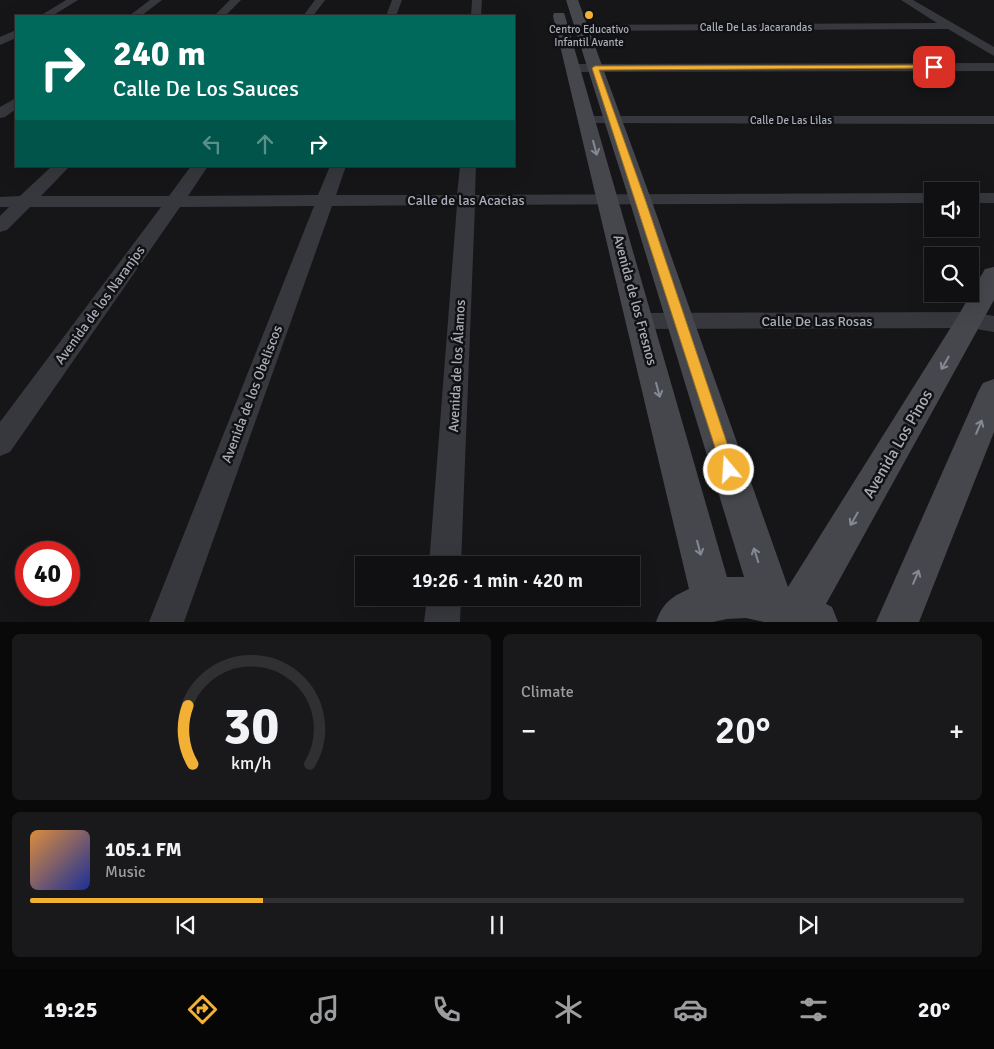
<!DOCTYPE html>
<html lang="en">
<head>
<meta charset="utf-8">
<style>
	:root { --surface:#101012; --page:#19191b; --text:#f1f3f6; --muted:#9c9d9f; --line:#303032; --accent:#f2b134 }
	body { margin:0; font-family:Signika,sans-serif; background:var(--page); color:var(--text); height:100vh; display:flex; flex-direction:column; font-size:19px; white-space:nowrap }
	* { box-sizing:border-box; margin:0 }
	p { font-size:16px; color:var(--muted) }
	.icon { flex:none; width:28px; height:28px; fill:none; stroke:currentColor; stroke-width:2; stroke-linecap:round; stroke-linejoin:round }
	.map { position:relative; height:622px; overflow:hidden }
	.sheet { display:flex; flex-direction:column; gap:12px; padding:12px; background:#09090a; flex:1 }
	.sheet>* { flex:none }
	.top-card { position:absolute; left:15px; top:15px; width:500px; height:152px; border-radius:0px; box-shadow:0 5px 20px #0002,0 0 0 1px var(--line); background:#00695c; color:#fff; overflow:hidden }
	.tools { position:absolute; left:924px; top:182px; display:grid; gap:10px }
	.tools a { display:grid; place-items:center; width:55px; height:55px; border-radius:0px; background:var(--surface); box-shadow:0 5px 20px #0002,0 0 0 1px var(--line); font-size:25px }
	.speed { position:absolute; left:15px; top:541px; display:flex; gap:10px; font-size:25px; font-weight:700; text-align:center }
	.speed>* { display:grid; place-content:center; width:65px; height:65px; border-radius:50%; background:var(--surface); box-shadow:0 5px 20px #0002,0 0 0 1px var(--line); line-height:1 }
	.speed .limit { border:8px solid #d22; background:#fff; color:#111 }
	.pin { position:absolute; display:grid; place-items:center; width:42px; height:42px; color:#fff; margin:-21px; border-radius:10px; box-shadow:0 2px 8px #0006 }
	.me { position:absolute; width:55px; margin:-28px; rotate:342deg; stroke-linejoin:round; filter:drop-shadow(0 0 4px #0008) }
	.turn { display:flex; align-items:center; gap:18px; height:105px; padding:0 15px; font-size:22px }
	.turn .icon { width:65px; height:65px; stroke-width:2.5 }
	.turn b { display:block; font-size:35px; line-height:42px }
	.lanes { display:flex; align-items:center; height:48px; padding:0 15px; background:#0003; justify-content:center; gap:25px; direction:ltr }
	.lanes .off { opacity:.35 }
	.big { font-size:38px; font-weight:600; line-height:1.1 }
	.sheet .tile { flex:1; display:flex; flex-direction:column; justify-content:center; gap:8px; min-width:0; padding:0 18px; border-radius:8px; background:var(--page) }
	.sheet .dial { align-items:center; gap:0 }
	.dial svg { height:130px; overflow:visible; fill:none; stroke:var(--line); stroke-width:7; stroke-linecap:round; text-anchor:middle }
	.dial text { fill:var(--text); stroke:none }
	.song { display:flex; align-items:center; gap:15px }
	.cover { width:60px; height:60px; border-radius:8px; background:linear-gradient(135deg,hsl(30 70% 55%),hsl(230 70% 35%)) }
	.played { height:5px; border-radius:2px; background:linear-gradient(90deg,var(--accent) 25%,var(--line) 25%) }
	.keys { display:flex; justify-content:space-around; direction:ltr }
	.heat { display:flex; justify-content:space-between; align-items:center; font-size:28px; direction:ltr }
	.sheet .tiles { flex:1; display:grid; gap:12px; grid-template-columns:1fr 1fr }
	.tile:last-child { grid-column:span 2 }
	.trip { position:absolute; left:355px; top:556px; width:285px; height:50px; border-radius:0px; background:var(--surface); box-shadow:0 5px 20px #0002,0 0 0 1px var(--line); font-weight:600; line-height:50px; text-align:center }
	.dock { display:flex; height:80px; justify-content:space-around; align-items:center; background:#060607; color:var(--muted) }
	.dock .icon { width:35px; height:35px }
	.dock .on { color:var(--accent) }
	.dock b { font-size:22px; color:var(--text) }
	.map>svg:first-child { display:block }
</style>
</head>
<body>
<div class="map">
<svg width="994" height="622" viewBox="0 0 994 622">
	<rect width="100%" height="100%" fill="#161618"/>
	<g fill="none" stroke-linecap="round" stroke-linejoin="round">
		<!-- street -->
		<g fill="#37383d" fill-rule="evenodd">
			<path d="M66,0H78L52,16H40Z"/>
			<path d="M150,0H162L141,16H129Z"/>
			<path d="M230,0H241L225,16H214Z"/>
			<path d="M315,0H325L313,16H303Z"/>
			<path d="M392,0H402L396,16H386Z"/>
			<path d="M472,0H482L481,16H471Z"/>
			<path d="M901,0H913L994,47V56L948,29L563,31L557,28L563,25L937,23Z"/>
			<path d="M16,30V38L0,45V37Z"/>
			<path d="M994,63V71L574,72L568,68L574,64Z"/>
			<path d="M16,98V109L5,117L0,118V107Z"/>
			<path d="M587,116H994V124L582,123L580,120L582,117Z"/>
			<path d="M52,166H70L41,196H169L191,166H208L188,196L318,195L330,166H346L336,195H457L460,166H476L475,195L932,193V203L475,205L461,565H429L457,205L332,206L184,622H149L314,206L180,207L10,452L0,456V422L161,207H30L7,230L0,232V216L9,207H0V197L20,196Z"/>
			<rect x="970" y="193" width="24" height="10"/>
			<path d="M970,312L994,316V332L970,328L640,329L632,327L629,321L632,315L640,313Z"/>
			<path d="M427,598H461L460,622H424Z"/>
		</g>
		<!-- secondary -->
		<g fill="#45474d" fill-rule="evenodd">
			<path d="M566,0H578L651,199L788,587L958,316L985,269L994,267V300L826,604L832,607L838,622H764L746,618L727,619L713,622H656C663,603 671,597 689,589L553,16L554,13H564L565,16L727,577H744L629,199Z"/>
			<path d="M994,379V432L919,622H876L978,392L983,383Z"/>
		</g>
	</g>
	<!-- one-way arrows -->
	<defs><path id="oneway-shaft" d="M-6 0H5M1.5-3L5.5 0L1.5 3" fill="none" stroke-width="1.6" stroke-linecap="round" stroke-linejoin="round" transform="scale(1.25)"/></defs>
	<g stroke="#858993">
		<use href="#oneway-shaft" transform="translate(595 148) rotate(75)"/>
		<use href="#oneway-shaft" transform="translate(945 363) rotate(120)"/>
		<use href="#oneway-shaft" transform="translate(658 390) rotate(75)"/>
		<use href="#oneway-shaft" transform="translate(979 427) rotate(-67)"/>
		<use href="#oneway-shaft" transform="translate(854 519) rotate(120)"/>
		<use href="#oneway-shaft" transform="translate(699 548) rotate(75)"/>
		<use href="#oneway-shaft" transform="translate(756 555) rotate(-108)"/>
		<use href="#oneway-shaft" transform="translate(916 577) rotate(-67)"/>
	</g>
	<!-- route -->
	<path fill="#f2b134" stroke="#9d7322" d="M934,65L937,67L936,68L599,70L645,199L736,470L734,475L729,477L724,475L592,68L595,66Z"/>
	<!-- markers -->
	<circle fill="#f2b134" stroke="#111113" stroke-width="2" cx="589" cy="15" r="5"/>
	<g text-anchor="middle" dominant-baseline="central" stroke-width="5" stroke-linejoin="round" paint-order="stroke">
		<!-- far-street labels -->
		<g font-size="11" fill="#a8adb8" stroke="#111113">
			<text x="756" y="27">Calle De Las Jacarandas</text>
			<text x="791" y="120">Calle De Las Lilas</text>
		</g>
		<!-- far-poi labels -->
		<g font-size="11" fill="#a8adb8" stroke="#111113">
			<text x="589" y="29">Centro Educativo<tspan x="589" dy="13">Infantil Avante</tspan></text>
		</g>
		<!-- street labels -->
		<g font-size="14" fill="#a8adb8" stroke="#111113">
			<text x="466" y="200">Calle de las Acacias</text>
			<text transform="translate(635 300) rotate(75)">Avenida de los Fresnos</text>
			<text transform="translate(100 305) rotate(-54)">Avenida de los Naranjos</text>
			<text x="817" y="321">Calle De Las Rosas</text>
			<text transform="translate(457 366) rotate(-87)">Avenida de los Álamos</text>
			<text transform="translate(252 394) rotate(-69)">Avenida de los Obeliscos</text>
		</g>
		<!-- near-street labels -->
		<g font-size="16" fill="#a8adb8" stroke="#111113">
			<text transform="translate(898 444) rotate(-60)">Avenida Los Pinos</text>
		</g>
	</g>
</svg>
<div class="tools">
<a><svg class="icon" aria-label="sound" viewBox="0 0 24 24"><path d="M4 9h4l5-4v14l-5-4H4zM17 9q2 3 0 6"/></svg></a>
<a><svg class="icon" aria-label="search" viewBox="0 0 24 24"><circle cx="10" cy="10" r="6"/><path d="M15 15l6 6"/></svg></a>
</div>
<div class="speed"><div class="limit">40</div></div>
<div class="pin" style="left:934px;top:67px;background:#d93025"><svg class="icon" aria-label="arrive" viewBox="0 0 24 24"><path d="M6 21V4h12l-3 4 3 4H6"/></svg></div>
<svg class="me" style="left:729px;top:470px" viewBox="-20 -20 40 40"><circle r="17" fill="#f2b134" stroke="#fff" stroke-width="3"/><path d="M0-11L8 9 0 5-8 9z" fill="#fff"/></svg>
<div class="trip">19:26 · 1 min · 420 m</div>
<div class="top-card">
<div class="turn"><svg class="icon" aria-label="right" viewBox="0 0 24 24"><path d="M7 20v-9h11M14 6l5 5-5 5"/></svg><div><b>240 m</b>Calle De Los Sauces</div></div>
<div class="lanes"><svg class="icon off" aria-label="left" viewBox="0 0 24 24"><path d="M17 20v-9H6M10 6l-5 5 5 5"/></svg><svg class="icon off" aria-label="ahead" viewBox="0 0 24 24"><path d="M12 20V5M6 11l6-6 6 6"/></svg><svg class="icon" aria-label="right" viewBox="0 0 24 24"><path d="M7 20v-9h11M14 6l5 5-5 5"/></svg></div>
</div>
</div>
<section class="sheet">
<div class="tiles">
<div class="tile dial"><svg viewBox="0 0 100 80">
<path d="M14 69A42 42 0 1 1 86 69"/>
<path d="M14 69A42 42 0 0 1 11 33" stroke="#f2b134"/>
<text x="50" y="56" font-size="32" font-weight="700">30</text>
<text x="50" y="72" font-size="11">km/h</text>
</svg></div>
<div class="tile"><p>Climate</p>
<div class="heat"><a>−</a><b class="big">20°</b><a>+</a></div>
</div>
<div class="tile">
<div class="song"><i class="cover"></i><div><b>105.1 FM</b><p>Music</p></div></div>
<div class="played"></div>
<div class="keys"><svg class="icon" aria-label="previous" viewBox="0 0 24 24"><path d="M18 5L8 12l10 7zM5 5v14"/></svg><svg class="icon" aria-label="pause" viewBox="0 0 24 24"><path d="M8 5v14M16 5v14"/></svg><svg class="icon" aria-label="next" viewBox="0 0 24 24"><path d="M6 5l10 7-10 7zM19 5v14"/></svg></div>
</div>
</div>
</section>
<nav class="dock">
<b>19:25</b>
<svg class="icon on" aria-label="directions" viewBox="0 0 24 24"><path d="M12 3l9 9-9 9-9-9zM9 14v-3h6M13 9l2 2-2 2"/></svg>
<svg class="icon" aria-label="music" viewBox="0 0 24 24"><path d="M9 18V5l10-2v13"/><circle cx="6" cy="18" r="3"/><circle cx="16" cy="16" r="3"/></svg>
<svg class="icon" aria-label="phone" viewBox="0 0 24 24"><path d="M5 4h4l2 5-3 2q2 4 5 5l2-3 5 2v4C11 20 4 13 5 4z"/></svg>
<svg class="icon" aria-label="climate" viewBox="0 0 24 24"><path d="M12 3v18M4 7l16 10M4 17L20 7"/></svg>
<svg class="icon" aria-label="car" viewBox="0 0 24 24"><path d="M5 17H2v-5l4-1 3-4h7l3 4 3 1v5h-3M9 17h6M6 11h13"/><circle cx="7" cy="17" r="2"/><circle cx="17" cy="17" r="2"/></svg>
<svg class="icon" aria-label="filters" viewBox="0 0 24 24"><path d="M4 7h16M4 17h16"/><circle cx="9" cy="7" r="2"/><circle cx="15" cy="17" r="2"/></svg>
<b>20°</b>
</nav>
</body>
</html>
